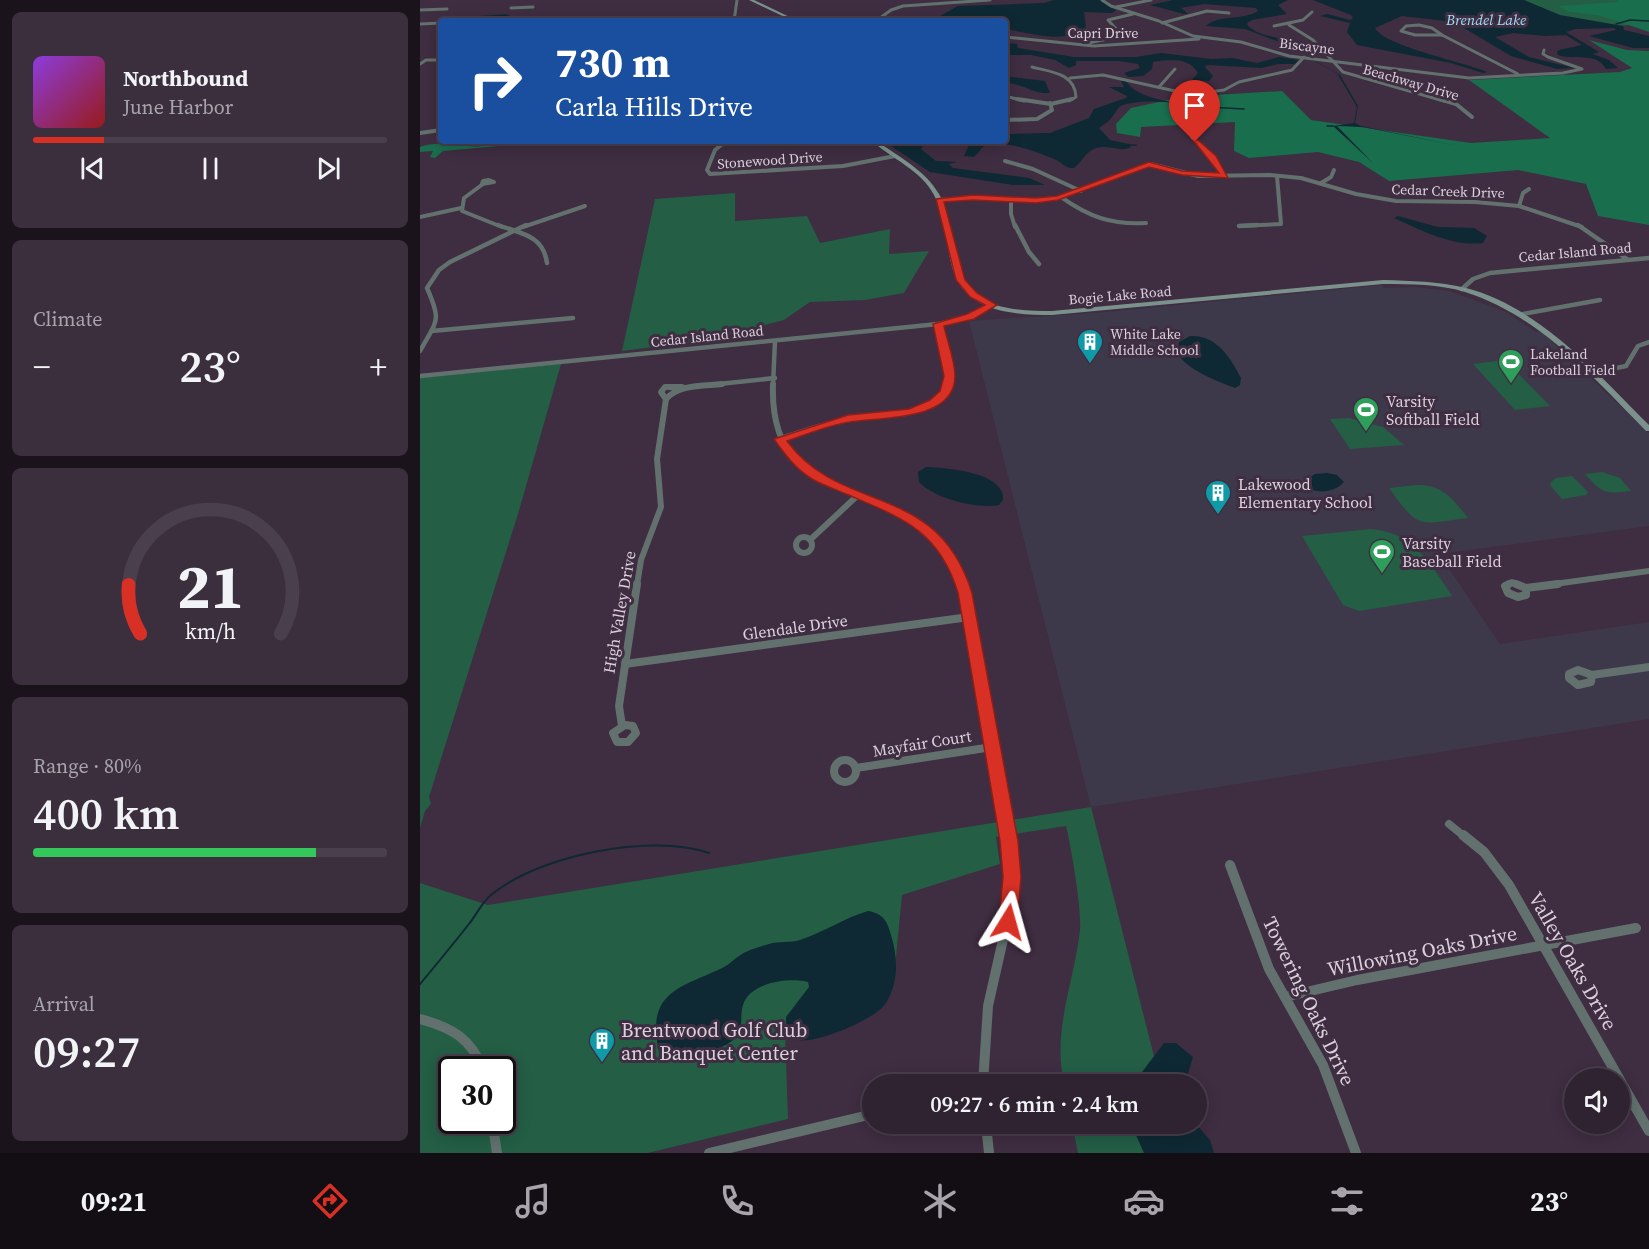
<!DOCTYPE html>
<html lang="en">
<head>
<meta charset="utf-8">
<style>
	:root { --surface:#2f2231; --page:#3b2f3d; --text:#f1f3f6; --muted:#a7a4ab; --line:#4a3f4d; --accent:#d93025 }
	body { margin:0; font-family:"Source Serif 4",serif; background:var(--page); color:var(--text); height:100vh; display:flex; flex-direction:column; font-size:22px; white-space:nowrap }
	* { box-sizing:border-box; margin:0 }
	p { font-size:20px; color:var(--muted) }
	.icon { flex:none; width:33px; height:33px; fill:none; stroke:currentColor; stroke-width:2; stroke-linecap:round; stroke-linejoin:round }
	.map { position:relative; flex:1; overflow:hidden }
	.details { display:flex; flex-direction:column; gap:12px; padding:12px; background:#1a131b; width:420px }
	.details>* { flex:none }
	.hud { position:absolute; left:18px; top:18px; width:570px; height:126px; border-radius:6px; box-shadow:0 3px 15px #0003,0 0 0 2px var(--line); background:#1a4fa0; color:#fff; overflow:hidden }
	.fabs { position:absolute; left:1144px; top:1068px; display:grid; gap:12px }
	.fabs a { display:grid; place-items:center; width:66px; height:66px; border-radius:50%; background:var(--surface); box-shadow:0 3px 15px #0003,0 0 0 2px var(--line); font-size:30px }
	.speed { position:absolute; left:18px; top:1056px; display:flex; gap:12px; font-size:30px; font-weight:700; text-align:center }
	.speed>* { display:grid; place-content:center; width:78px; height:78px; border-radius:50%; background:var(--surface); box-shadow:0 3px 15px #0003,0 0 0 2px var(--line); line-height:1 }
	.speed .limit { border:3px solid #111; border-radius:9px; background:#fff; color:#111 }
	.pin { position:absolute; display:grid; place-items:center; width:51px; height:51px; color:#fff; margin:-62px -26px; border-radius:50% 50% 50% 0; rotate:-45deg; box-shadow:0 0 6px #0007 }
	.pin .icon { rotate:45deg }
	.me { position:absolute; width:66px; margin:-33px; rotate:8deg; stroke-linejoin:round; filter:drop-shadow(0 0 4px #0008) }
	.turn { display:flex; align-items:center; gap:21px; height:126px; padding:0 18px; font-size:27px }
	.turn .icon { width:78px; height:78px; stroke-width:2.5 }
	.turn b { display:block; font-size:42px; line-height:51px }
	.big { font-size:45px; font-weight:600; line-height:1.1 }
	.details .tile { flex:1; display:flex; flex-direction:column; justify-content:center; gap:9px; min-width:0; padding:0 21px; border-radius:9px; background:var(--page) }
	.details .dial { align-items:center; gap:0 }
	.dial svg { height:156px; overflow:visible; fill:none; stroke:var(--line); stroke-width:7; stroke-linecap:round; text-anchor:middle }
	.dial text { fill:var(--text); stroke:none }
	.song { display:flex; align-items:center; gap:18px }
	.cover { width:72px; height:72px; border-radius:9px; background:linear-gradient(135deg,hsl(270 70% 55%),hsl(0 70% 35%)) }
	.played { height:6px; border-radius:3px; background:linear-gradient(90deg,var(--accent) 20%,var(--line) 20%) }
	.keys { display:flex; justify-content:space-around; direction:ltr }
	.heat { display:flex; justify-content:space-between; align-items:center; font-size:33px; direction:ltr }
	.charge { height:9px; border-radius:4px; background:linear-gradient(90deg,#34c759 80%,var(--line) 0) }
	.trip { position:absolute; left:442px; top:1074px; width:345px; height:60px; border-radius:30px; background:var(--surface); box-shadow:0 3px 15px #0003,0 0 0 2px var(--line); font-weight:600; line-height:60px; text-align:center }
	.tabs { display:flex; height:96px; justify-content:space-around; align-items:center; background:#130e14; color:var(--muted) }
	.tabs .icon { width:42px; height:42px }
	.tabs .on { color:var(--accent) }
	.tabs b { font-size:27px; color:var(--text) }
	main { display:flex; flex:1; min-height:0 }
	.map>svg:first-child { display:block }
</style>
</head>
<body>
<main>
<section class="details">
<div class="tile">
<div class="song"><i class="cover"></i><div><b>Northbound</b><p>June Harbor</p></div></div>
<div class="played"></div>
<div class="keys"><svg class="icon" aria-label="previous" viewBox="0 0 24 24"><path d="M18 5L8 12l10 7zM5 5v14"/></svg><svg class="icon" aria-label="pause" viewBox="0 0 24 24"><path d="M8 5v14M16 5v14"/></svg><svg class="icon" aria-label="next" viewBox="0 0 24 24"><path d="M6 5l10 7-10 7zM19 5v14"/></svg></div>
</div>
<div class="tile"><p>Climate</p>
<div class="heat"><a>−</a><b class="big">23°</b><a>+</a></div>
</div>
<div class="tile dial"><svg viewBox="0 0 100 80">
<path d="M14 69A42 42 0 1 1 86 69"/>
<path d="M14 69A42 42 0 0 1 8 44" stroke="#d93025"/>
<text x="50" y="56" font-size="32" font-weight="700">21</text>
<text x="50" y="72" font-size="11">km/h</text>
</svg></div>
<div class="tile"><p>Range · 80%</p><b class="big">400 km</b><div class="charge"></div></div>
<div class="tile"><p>Arrival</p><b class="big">09:27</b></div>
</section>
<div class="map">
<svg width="1229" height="1153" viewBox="0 0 1229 1153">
	<rect width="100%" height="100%" fill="#3f2d41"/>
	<!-- education -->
	<path fill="#3e394a" d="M961,285L964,288L995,287L1029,291L1086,312L1116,332H1122L1229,433V526L1019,554L1080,644L1229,622V719L671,807L549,321L686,312Z"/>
	<!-- green -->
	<g fill="#235e45" fill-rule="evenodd">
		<path d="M1085,0H1229V24L1140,29Z"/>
		<path d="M315,193V221L387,216L400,243L470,229L469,254L509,251L484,293L445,300L390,302L364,320L289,340L202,351L235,199Z"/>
		<path d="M1085,360L1130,406L1095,410L1053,364Z"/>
		<path d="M141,364L98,514L9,797L11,804L5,811L0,828V378Z"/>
		<path d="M929,418L963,427L984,445L930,449L910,419Z"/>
		<path d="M1182,472L1200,478L1211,491C1185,494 1183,494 1165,474Z"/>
		<path d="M1152,476L1168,492L1166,495L1142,499L1130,485L1131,482L1136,478Z"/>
		<path d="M996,485C1022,484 1033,499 1048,518C998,524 1000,531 969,488Z"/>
		<path d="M951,529C993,532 1010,563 1032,596L939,611L923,605L882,536Z"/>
		<path d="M671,807L741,1084H644C632,1030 654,983 660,930C662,911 651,846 646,826L576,837L580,864L482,895L475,967L408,1021L365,1031L368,1119L228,1153H0V883L68,905ZM32,1070H82V1120H32Z"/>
		<path d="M652,1124H751L758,1153H658Z"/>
	</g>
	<!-- forest -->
	<g fill="#196e4e">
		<path d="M1197,0H1229V32L1182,16L1150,12L1138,6L1198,2Z"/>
		<path d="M1169,40L1207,50L1229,51V225L1178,216L1166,184L1098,170L969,181L939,162L898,152L829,158L814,151L815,122L721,127L720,137L697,133L696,124L711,108L762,97L862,91L891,120L1051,143L1130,138L1049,80L1200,72L1212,68Z"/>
		<path d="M78,141L104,142L101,144L23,151L15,158L10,157L13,151L0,152V147C25,137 55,155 78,141Z"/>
	</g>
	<!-- water -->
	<g fill="#0e2933">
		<path d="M634,0H680L696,10L692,13L664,12L666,27C645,45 610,33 585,29V21H467L520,16L538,6L624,3Z"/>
		<path d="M753,0H868L858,5L867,14L832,20L827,23L828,26C840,37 860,37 875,42C883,46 888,53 894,57L892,59L895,60L896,62L920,75L938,106L935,123L941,126L1038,146L1137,143L1038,146L943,127L917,126L953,163L913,126L934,123L937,107L917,73L891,59L893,57L889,53L825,29L786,26C799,14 822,21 838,11L836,8L784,4L761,8L768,14H764L730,5Z"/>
		<path d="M893,0H1104L1140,15L1203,26L1204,30L1229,36V48H1213L1169,36L1196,30L1194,28L1155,29L1146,32L1179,52L1173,54L1189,60L1198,68L1186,69C1176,51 1155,61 1138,55L1137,52L1139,50L1162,45L1146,35L1125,36L1093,33L1075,37L1109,57L1154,68L1137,69L1091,56L1034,22L982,16L955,28C964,46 1044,62 1067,72L1063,73L1031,63L937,45L927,32L930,23L900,16L907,14L930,20L933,18L931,15Z"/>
		<path d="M585,43L597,44L598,48L654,57H716L741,53L791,59L812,58L837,63L859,57L878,60L875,64H858L842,68L787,65L785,67L793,76L789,81L772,80L778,73C769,57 749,59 733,62L732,69L723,76L708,77L704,73L720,68L718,64L699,61H656V65L649,68L635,60L611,55H590L585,62Z"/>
		<path d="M585,76L625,81L630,93C613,94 603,83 585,83Z"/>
		<path d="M705,79C715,102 767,103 788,107C758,104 728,97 700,106L689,121L679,128L690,140L709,144L711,147C701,153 688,144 676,148C664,153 663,161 654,168C645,169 642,162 634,159C619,153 581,138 566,145C560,148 559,153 554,157L544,156L551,141H585V134H589L630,133L669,118L674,109L706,98L707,96L689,87H704L701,81Z"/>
		<path d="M476,141H527L504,144L501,149L516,161L537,162L529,164L533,168L609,178L625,185H593L510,172L471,146Z"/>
		<path d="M978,216L1018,227L1054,228L1067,236L1063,243C1032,247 1001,230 974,218Z"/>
		<path d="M770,336C797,335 810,357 821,378L820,385L815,388C797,381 766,370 757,352L759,342Z"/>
		<path d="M506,467C527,468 585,472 583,500L579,505C557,509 515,499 499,482L498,472Z"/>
		<path d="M907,473L917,475L924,482C915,493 891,496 883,482L895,474Z"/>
		<path d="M448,911C464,914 467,921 471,935C478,958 479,981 466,1003C456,1019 397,1044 378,1040C373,1039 369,1036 366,1032V1017L389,987L388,982C368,977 329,983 323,1005C319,1018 325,1030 313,1040C301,1050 284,1053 269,1055L264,1050L239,1052C225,990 262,988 304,967C310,964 314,959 319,956C327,950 339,947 349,944C359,941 370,943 380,940C404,932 424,918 448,911Z"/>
		<path d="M744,1043H756L773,1057L765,1084H698L707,1074L722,1072Z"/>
		<path d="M711,1124H776L790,1140L794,1153H724Z"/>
	</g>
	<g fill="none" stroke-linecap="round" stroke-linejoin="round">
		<!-- stream-far1 -->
		<g stroke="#0e2933" stroke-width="1.5">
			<path d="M56,17L87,15L96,21"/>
			<path d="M1196,24L1210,20L1229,21"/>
			<path d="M788,107L824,109"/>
			<path d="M907,126H913"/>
			<path d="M709,145H716"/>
		</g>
		<!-- stream -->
		<path stroke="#0e2933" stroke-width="2" d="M0,984C17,964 33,944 49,924C57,914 62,902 71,895C119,855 231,833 289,853"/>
		<!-- street-far5 -->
		<g stroke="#62716d" stroke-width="3">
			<path d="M682,0L691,6L739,21L773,36L821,42L869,56L1049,78L1143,73L1162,69L1128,57L1123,54L1124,50"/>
			<path d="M696,7L731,0"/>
			<path d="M91,8L113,7"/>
			<path d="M0,10L27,9"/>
			<path d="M66,21L81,20"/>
			<path d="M314,21L317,0"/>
			<path d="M456,21L471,10L483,6L570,0"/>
			<path d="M742,23L787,11L809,13"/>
			<path d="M0,24L21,23"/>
			<path d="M869,25L893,40L923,72L1024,101"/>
			<path d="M999,25L1012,28L1022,35H995L981,31L986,26Z"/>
			<path d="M854,26L883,20L892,12"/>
			<path d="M1022,35L1098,74"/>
			<path d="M585,37L674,46L779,39"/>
			<path d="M668,43L697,37L699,32L688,20L713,14"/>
			<path d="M0,64L6,60H21"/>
			<path d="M612,67C631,72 655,73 656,97L649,101"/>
			<path d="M650,78L683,75L755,91L790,92L804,90L819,82L872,70L884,57"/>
			<path d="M739,87L755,69"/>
			<path d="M585,96L604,101"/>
		</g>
		<!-- street-far4 -->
		<g stroke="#62716d" stroke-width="4">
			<path d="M597,99L631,104L652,99"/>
			<path d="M1019,99L1036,104L1052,117"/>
			<path d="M585,120L617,119L632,110L630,103"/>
			<path d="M0,133L21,130"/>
			<path d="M772,137L793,157L805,176"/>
			<path d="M306,141L295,150L287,170L290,174L423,166L475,156"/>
			<path d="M585,161L613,169L661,191"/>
			<path d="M69,180L74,182L62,184L63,181Z"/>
			<path d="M901,183L911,177L914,170"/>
			<path d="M63,184L44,198L42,211L82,227"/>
			<path d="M641,197C669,217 692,225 726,223"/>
			<path d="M591,199V214L595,227"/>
			<path d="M519,200L553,197L616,200L638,198L731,164L778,176L850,175L881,178L936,194L976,201L1055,202L1099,206L1162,227"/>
			<path d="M1099,206L1103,193L1109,189"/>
			<path d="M0,217L41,208"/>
			<path d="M819,226L861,224L857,176"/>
			<path d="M103,227L165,206"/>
		</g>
		<!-- street-far3 -->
		<g stroke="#62716d" stroke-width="4.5">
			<path d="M78,225C102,234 123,235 127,263"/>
			<path d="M595,225L609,252L619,264"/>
			<path d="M1158,225L1207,259"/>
			<path d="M819,226L837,225"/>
			<path d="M1042,289L1053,279L1070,273L1229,258"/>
			<path d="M1103,314L1180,300"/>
			<path d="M518,324L528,361V385"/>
			<path d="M12,331L153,318"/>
			<path d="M0,351C17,320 22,322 7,288L19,270L30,262L106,225"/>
			<path d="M1172,373L1206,366L1218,346L1229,342"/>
			<path d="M0,376L518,324L551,317L572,305"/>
			<path d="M289,385L355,378"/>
			<path d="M353,385L355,341"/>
		</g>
		<!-- street-far2 -->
		<g stroke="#62716d" stroke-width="6">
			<path d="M353,384C349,496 438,478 504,529C523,544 534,564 543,585"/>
			<path d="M246,399L241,392L245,387H262"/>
			<path d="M360,439C383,432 405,424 428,419C463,411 511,423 529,384"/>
			<circle cx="384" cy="545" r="8"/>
			<path d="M390,540L438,495"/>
			<path d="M217,585L221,560L241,507L237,459L246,399C259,384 284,386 302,384"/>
			<path d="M1087,585L1092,582L1099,585"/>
			<path d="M1127,585L1229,571"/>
		</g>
		<!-- street-far1 -->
		<g stroke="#62716d" stroke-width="8">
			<path d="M543,584L586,837"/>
			<path d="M1089,584L1085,586L1088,593L1098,597L1106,595V588L1096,584"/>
			<path d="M1106,588L1138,584"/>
			<path d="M205,664L549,617"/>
			<path d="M1158,670L1172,675L1171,682L1158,685L1149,678V674Z"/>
			<path d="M1172,675L1229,667"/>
			<path d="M205,725L213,726L216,733L208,742H197L193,733Z"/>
			<path d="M202,726L199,706L217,584"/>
			<circle cx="425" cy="771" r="11"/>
			<path d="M436,768L572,747"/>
			<path d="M1029,824L1045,837"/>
		</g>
		<!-- street -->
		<g stroke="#62716d" stroke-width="10">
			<path d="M1043,835L1064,852L1089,885L1229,1131"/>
			<path d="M810,865L849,969L903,1065L936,1153"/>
			<path d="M865,997L937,980L1216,928"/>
			<path d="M0,1019C33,1028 50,1038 64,1070"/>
			<path d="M563,1084L568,1006L589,913L592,869L586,835"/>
			<path d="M72,1120L77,1153"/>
			<path d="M566,1124L569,1153"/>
			<path d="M289,1153L453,1114"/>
		</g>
		<!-- secondary -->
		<g fill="#7b928c" fill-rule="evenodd">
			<path d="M329,0H334L378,21H373Z"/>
			<path d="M452,141H457C479,157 505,170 519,194C526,206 528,221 531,234C534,248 536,265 542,278C557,310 602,311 632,311L963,280C991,281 1018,281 1046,288C1119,307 1177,373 1229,425V431H1226C1173,377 1120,316 1045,292C1019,284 991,284 963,284L632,315C599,315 554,313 537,280C530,267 529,249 525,235C522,222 521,207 514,195C501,170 472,159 452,141Z"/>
		</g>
	</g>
	<!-- route -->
	<path fill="#d93025" stroke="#8d1f18" stroke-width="1.5" d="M773,140H778L796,156L808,178L762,175L729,167L638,200L616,203L553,200L524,202L545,280L557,293L577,305L554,319L524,326C527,341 535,360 535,376C535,422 460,417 430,422C409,425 388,434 367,441C422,516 517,480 552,593L598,841L601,877L597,922L594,928L588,931L581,928L579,922L583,877L580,841L538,593C519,530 482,518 426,494C415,489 402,485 392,479C376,469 365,455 354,439L428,415L489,409L510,400L520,391L524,376L513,324L547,314L565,305L550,297L536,280L516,199L553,195L616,198L637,196L729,162L762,171L799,173Z"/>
	<!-- icons -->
	<defs>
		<symbol id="building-pin" viewBox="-11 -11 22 30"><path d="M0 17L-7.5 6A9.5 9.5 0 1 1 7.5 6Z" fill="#0f9aa8" stroke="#3f2d41"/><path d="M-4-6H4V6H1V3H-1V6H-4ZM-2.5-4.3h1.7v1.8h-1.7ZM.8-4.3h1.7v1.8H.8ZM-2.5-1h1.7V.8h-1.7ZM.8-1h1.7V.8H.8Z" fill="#fff"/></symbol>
		<symbol id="stadium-pin" viewBox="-11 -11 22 30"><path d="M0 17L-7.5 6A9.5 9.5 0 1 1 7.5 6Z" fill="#2e9e5b" stroke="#3f2d41"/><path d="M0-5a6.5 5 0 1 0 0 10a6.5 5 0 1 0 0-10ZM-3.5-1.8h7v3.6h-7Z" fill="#fff"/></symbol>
	</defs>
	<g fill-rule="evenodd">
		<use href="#building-pin" x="655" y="327" width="30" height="40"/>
		<use href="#stadium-pin" x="1076" y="347" width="30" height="40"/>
		<use href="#stadium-pin" x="931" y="395" width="30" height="40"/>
		<use href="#building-pin" x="783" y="478" width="30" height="40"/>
		<use href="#stadium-pin" x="947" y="537" width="30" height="40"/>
		<use href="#building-pin" x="167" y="1026" width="30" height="40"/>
	</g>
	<g text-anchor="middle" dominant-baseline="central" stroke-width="6" stroke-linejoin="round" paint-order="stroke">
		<!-- far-street labels -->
		<g font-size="14" fill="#dbd0dc" stroke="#3f2d41">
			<text x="683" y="33">Capri Drive</text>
			<text transform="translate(887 46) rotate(7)">Biscayne</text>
			<text transform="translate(991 82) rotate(16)">Beachway Drive</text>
			<text transform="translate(350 160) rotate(-4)">Stonewood Drive</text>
			<text transform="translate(1028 191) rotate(2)">Cedar Creek Drive</text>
			<text transform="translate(1155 252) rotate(-5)">Cedar Island Road</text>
			<text transform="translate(700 295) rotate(-5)">Bogie Lake Road</text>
			<text transform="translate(287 336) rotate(-6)">Cedar Island Road</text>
		</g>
		<!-- far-poi labels -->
		<g font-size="14" fill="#dbd0dc" stroke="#3f2d41" text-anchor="start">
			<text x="690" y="334">White Lake<tspan x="690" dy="16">Middle School</tspan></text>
			<text x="1110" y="354">Lakeland<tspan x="1110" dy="16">Football Field</tspan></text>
		</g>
		<!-- far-water labels -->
		<g font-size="15" font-style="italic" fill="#9ddef8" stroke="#3f2d41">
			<text x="1066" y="19">Brendel Lake</text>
		</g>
		<!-- poi labels -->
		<g font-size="16" fill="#dbd0dc" stroke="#3f2d41" text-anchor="start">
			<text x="966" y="401">Varsity<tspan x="966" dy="18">Softball Field</tspan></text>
			<text x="818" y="484">Lakewood<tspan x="818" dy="18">Elementary School</tspan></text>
			<text x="982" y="543">Varsity<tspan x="982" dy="18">Baseball Field</tspan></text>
		</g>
		<!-- street labels -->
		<g font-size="16" fill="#dbd0dc" stroke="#3f2d41">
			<text transform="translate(199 612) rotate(-80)">High Valley Drive</text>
			<text transform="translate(375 627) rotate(-8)">Glendale Drive</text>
			<text transform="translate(502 743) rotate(-9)">Mayfair Court</text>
		</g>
		<!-- near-street labels -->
		<g font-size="20" fill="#dbd0dc" stroke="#3f2d41">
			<text transform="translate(1002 951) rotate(-11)">Willowing Oaks Drive</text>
			<text transform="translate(1153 961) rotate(60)">Valley Oaks Drive</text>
			<text transform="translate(889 1001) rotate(64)">Towering Oaks Drive</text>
		</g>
		<!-- near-poi labels -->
		<g font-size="20" fill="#dbd0dc" stroke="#3f2d41" text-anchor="start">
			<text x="201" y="1030">Brentwood Golf Club<tspan x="201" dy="23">and Banquet Center</tspan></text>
		</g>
	</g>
</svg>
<div class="fabs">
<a><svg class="icon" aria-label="sound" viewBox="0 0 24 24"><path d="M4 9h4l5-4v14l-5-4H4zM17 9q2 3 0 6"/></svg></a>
</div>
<div class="speed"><div class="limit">30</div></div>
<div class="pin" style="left:775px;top:142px;background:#d93025"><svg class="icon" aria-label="arrive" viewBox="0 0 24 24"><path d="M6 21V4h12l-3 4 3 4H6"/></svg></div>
<svg class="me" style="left:588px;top:922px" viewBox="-20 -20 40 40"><path d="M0-17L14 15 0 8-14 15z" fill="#d93025" stroke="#fff" stroke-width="4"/></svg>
<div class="trip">09:27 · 6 min · 2.4 km</div>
<div class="hud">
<div class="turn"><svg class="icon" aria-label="right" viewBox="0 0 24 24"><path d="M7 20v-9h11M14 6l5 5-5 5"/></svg><div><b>730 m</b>Carla Hills Drive</div></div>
</div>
</div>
</main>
<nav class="tabs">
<b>09:21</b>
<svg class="icon on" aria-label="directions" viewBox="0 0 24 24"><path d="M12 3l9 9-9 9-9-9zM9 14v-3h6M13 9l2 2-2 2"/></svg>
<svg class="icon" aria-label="music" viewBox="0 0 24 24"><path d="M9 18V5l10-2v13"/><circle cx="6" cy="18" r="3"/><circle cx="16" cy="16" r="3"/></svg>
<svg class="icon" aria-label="phone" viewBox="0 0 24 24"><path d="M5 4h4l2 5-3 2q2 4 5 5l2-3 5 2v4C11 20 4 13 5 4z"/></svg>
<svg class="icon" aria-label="climate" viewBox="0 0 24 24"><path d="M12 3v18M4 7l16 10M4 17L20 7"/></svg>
<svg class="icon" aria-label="car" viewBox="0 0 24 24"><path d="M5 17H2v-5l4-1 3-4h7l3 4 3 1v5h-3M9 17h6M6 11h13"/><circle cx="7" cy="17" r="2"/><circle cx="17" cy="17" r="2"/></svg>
<svg class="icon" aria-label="filters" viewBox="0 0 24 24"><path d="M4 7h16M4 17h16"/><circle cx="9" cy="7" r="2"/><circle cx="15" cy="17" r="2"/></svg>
<b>23°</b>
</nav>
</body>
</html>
